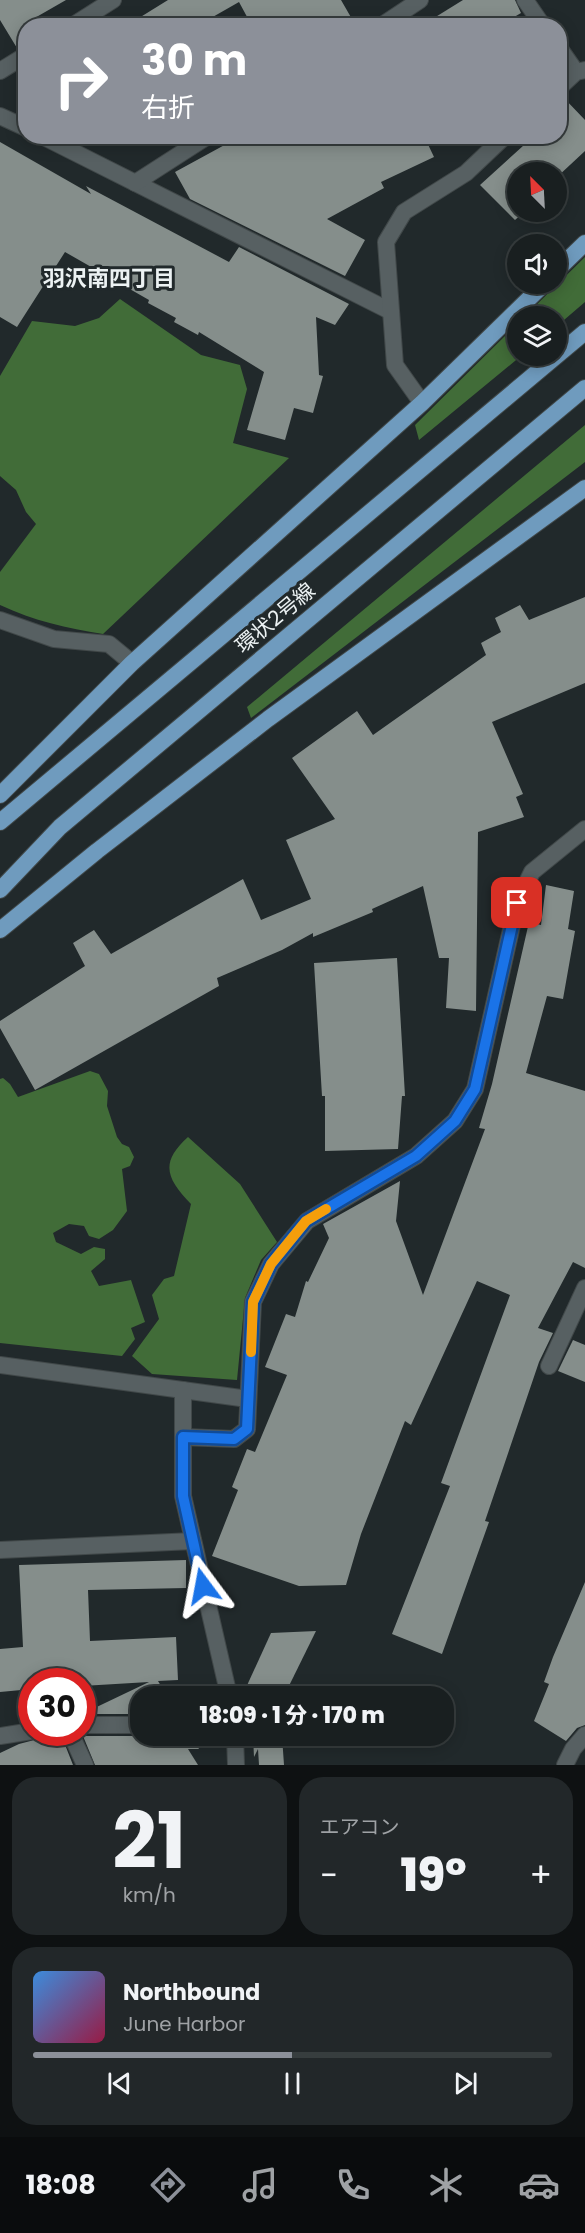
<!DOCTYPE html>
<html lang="ja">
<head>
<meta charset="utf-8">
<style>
	:root { --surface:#191f20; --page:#222729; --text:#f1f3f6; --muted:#9fa2a5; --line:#373d3e; --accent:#8c9099 }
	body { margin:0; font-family:Poppins,"Noto Sans JP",sans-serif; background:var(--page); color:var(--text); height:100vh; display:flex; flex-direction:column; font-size:22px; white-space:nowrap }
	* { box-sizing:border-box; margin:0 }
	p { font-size:20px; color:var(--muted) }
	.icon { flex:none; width:33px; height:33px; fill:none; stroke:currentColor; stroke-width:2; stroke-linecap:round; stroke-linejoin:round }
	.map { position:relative; height:1765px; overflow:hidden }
	.drawer { display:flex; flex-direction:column; gap:12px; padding:12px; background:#0e1112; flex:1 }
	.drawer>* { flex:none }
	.banner { position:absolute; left:18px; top:18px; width:549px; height:126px; border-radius:24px; box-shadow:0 3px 15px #0003,0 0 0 2px var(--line); background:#8c9099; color:#fff; overflow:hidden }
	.needle { width:39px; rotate:336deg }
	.fabs { position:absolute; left:507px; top:162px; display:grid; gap:12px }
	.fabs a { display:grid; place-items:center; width:60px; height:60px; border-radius:50%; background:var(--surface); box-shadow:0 3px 15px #0003,0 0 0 2px var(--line); font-size:30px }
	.speed { position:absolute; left:18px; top:1668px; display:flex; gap:12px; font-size:30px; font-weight:700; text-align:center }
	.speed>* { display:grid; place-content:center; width:78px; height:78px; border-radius:50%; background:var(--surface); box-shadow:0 3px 15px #0003,0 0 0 2px var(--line); line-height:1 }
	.speed .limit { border:9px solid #d22; background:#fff; color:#111 }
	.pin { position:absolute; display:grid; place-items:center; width:51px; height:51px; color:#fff; margin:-26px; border-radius:12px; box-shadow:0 3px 9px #0006 }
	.me { position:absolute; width:66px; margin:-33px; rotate:347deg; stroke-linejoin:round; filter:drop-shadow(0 0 4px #0008) }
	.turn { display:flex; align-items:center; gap:21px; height:126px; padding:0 24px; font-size:27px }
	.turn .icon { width:78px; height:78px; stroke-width:2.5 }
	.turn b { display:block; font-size:42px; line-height:51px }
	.big { font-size:45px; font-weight:800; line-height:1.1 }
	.drawer .widget { flex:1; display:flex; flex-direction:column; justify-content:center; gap:9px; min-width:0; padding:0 21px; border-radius:24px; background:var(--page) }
	.drawer .dial { align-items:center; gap:0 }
	.dial b { font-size:78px; line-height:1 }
	.song { display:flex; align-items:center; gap:18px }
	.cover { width:72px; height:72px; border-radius:9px; background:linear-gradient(135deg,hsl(210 70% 55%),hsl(340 70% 35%)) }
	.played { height:6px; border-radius:3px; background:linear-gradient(90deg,var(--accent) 50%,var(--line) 50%) }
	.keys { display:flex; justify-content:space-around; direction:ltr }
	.heat { display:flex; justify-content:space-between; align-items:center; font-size:33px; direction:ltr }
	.drawer .tiles { flex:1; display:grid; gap:12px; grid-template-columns:1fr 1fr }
	.widget:last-child { grid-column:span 2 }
	.trip { position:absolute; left:130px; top:1686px; width:324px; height:60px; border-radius:24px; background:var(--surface); box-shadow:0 3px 15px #0003,0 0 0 2px var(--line); font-weight:800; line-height:60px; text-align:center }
	.tab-bar { display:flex; height:96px; justify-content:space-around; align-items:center; background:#0a0c0d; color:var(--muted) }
	.tab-bar .icon { width:42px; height:42px }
	.tab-bar .selected { color:var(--accent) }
	.tab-bar b { font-size:27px; color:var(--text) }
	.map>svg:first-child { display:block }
</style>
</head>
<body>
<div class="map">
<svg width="585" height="1765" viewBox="0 0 585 1765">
	<rect width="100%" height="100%" fill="#21292b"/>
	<!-- forest -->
	<g fill="#416c38">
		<path d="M585,257V302L557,326L556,316H525Z"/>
		<path d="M120,299L201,355L240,365L247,389L233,443L289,458L103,634C67,628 34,621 0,605V572L36,524L26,512L16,490L0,476V376L32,321L75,326L99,318Z"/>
		<path d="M517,324L518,356H521L419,440L415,425Z"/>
		<path d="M585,425V462L251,718L247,707Z"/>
		<path d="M90,1071L99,1074L108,1091L107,1106L117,1137L122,1144L129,1147L134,1157L130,1166L122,1169L127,1211L113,1230L99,1239L89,1236L84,1226L69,1224L53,1233L56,1242L81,1254L94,1247L105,1249V1259L91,1271L99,1286L131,1280L145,1322L131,1328L135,1339L122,1356L0,1343V1079L3,1078L10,1084L18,1097Z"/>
		<path d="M188,1137L240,1184L277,1242L261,1260L245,1298L237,1380L152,1374L132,1356L159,1319L152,1295L164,1279L174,1276L191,1204C167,1179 159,1163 188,1137Z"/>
	</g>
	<!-- building -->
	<g fill="#858e8b">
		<path d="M0,0H66L26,23V45L17,48L0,20Z"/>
		<path d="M168,0H341L356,26H252L239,2L197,26H126Z"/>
		<path d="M463,0H515L521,13L499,26H421Z"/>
		<path d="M560,97H563L585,120V151L556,178V172H518V212H524L515,220L480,185L534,136H560Z"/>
		<path d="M241,136H424L434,157L381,182L384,188L327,219L365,240L345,276L190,199L175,172Z"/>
		<path d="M0,142L91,194L86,186L229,262L239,247L349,304L335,325L316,317L319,375L323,376L313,413L294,408L285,440L247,430L264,372L199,332L198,335L174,322L176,318L148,303L149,300L65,252L17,327L0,317Z"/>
		<path d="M585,597V683L492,722L523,794L516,797L524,817L478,832L476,1011L446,1008L449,958H439L423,886L372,909L373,912L313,937V933L282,950L217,978L219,986L35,1090L0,1028V1021L85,966L73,943L94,930L111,954L243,879L261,920L311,899L286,840L335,819L292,758L357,711L373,735L486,655L481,643L501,632L495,618L520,605L529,620Z"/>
		<path d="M546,885L574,891L568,929L575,931L563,999L547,996L526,1073L585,1091V1268L573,1262L538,1328L553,1333L539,1362L485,1521L489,1522L442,1654L392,1634L450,1486L441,1483L510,1295L477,1281L411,1425L405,1421L361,1534L346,1585L299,1586L212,1556L238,1490L232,1487L247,1449L255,1452L287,1375L265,1367L286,1314L295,1317L306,1281L308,1282L329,1238L323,1224L400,1181L396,1221L423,1295L485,1129L479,1128L492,1084L529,922L541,925Z"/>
		<path d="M397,958L405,1096H402L398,1149L325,1151V1096H322L314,963Z"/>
		<path d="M573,1340L585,1345V1382L558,1371Z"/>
		<path d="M186,1560V1588L88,1590L90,1641L176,1637L178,1680L158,1681L167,1696H141V1714H82L149,1682L82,1686V1682H32V1689L0,1692V1649L23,1647L19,1565Z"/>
		<path d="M585,1582V1725L577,1728L566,1741L534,1721L549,1684L544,1682L553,1657Z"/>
		<path d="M316,1631L284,1696H251L244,1692L271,1633Z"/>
		<path d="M42,1733L60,1732L73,1765H0V1753L19,1744L38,1739Z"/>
		<path d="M83,1736H191L199,1749H188L198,1765H95Z"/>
		<path d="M253,1736H282L284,1765H259L258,1749L254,1757Z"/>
	</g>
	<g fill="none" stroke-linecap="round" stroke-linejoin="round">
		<defs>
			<g id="minor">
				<path d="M525,0L543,26"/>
				<path d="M72,26L113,0"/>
				<path d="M381,26L420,0"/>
				<path d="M560,49L576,72"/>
				<path d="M0,71L26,55"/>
				<path d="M560,87L576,72L585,70"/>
				<path d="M0,116L26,128"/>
				<path d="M42,136L390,311"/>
				<path d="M135,183L208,136"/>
				<path d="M422,403L395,365L386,242L404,212L466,173L505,136"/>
				<path d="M0,620L54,639L109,644L132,663"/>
				<path d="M0,1365L248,1399"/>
				<path d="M549,1366L585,1288"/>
				<path d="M183,1390V1496L229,1696"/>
				<path d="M183,1437L234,1439L247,1429L253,1302L271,1264L307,1221L416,1156L455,1121L475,1089L517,903L532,872L585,829"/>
				<path d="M0,1550L193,1541"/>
				<path d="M82,1725H141"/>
				<path d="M70,1732L85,1765"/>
				<path d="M0,1736L32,1731"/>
				<path d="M235,1736L236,1765"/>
				<path d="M565,1765L573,1749L585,1735"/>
			</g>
			<g id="primary">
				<path d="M556,271L585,243"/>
				<path d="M0,795L132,663L422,403L544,284"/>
				<path d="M0,822L585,332"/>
				<path d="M0,890L60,827L585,388"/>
				<path d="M0,930L97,851L268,719L585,488"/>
			</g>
		</defs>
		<!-- minor casing -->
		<use href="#minor" stroke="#414849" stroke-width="18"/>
		<!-- primary casing -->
		<use href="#primary" stroke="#414849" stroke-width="18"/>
		<!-- minor -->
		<use href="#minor" stroke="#576062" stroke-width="16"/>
		<!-- primary -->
		<use href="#primary" stroke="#6f9bbe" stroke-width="16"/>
	</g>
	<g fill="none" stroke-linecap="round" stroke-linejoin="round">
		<defs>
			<path id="route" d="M203,1586L183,1496V1437L234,1439L247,1429L253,1302L271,1264L306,1221L416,1156L455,1121L475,1089L517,903"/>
		</defs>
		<!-- route casing -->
		<use href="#route" stroke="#114b97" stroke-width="15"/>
		<!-- route -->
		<use href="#route" stroke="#1a73e8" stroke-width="10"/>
		<!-- slow -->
		<path stroke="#f59e0b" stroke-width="10" d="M251,1352L253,1302L271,1264L306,1221L326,1209"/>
	</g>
	<g text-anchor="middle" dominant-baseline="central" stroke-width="6" stroke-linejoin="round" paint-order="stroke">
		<!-- street labels -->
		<g font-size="21" fill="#ecf2f3" stroke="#21292b">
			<text transform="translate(275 618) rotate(-40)">環状2号線</text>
		</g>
		<!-- neighbourhood labels -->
		<g font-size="22" font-weight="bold" fill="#ecf2f3" stroke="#21292b">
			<text x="109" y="278">羽沢南四丁目</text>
		</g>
	</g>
</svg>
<div class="fabs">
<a><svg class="needle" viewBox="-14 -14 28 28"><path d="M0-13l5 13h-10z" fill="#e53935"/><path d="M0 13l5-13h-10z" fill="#9fa2a5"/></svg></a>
<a><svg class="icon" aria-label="sound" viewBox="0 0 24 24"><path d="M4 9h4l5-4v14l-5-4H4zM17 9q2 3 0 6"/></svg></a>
<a><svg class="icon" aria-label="layers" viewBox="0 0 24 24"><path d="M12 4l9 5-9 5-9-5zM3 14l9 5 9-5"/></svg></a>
</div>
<div class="speed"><div class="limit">30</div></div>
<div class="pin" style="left:517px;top:903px;background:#d93025"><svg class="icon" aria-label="arrive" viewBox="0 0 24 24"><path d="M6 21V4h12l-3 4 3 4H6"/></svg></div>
<svg class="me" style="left:203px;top:1586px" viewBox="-20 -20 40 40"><path d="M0-17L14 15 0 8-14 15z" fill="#1a73e8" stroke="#fff" stroke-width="4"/></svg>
<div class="trip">18:09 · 1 分 · 170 m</div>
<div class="banner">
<div class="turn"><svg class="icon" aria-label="right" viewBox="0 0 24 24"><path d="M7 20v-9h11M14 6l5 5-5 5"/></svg><div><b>30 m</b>右折</div></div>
</div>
</div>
<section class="drawer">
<div class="tiles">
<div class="widget dial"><b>21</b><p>km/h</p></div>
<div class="widget"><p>エアコン</p>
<div class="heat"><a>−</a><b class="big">19°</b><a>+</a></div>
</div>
<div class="widget">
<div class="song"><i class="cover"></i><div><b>Northbound</b><p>June Harbor</p></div></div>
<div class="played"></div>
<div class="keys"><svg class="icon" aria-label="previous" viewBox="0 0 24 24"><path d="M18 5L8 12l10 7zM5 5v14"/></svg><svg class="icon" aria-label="pause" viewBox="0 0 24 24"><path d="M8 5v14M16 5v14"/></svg><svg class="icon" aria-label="next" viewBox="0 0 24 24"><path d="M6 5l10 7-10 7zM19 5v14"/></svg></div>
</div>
</div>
</section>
<nav class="tab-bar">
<b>18:08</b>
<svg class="icon selected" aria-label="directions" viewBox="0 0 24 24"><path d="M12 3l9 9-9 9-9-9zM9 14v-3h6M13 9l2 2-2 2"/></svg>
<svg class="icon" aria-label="music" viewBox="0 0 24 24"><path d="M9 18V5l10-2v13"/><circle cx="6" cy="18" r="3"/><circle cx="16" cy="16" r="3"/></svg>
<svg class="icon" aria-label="phone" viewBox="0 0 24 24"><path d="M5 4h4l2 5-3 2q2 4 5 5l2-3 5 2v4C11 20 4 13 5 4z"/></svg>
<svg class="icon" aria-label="climate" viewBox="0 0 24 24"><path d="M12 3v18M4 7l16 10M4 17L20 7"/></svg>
<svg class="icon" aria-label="car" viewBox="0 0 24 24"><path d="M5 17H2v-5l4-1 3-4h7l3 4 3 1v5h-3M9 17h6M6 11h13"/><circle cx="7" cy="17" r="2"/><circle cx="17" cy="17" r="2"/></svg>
</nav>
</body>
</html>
